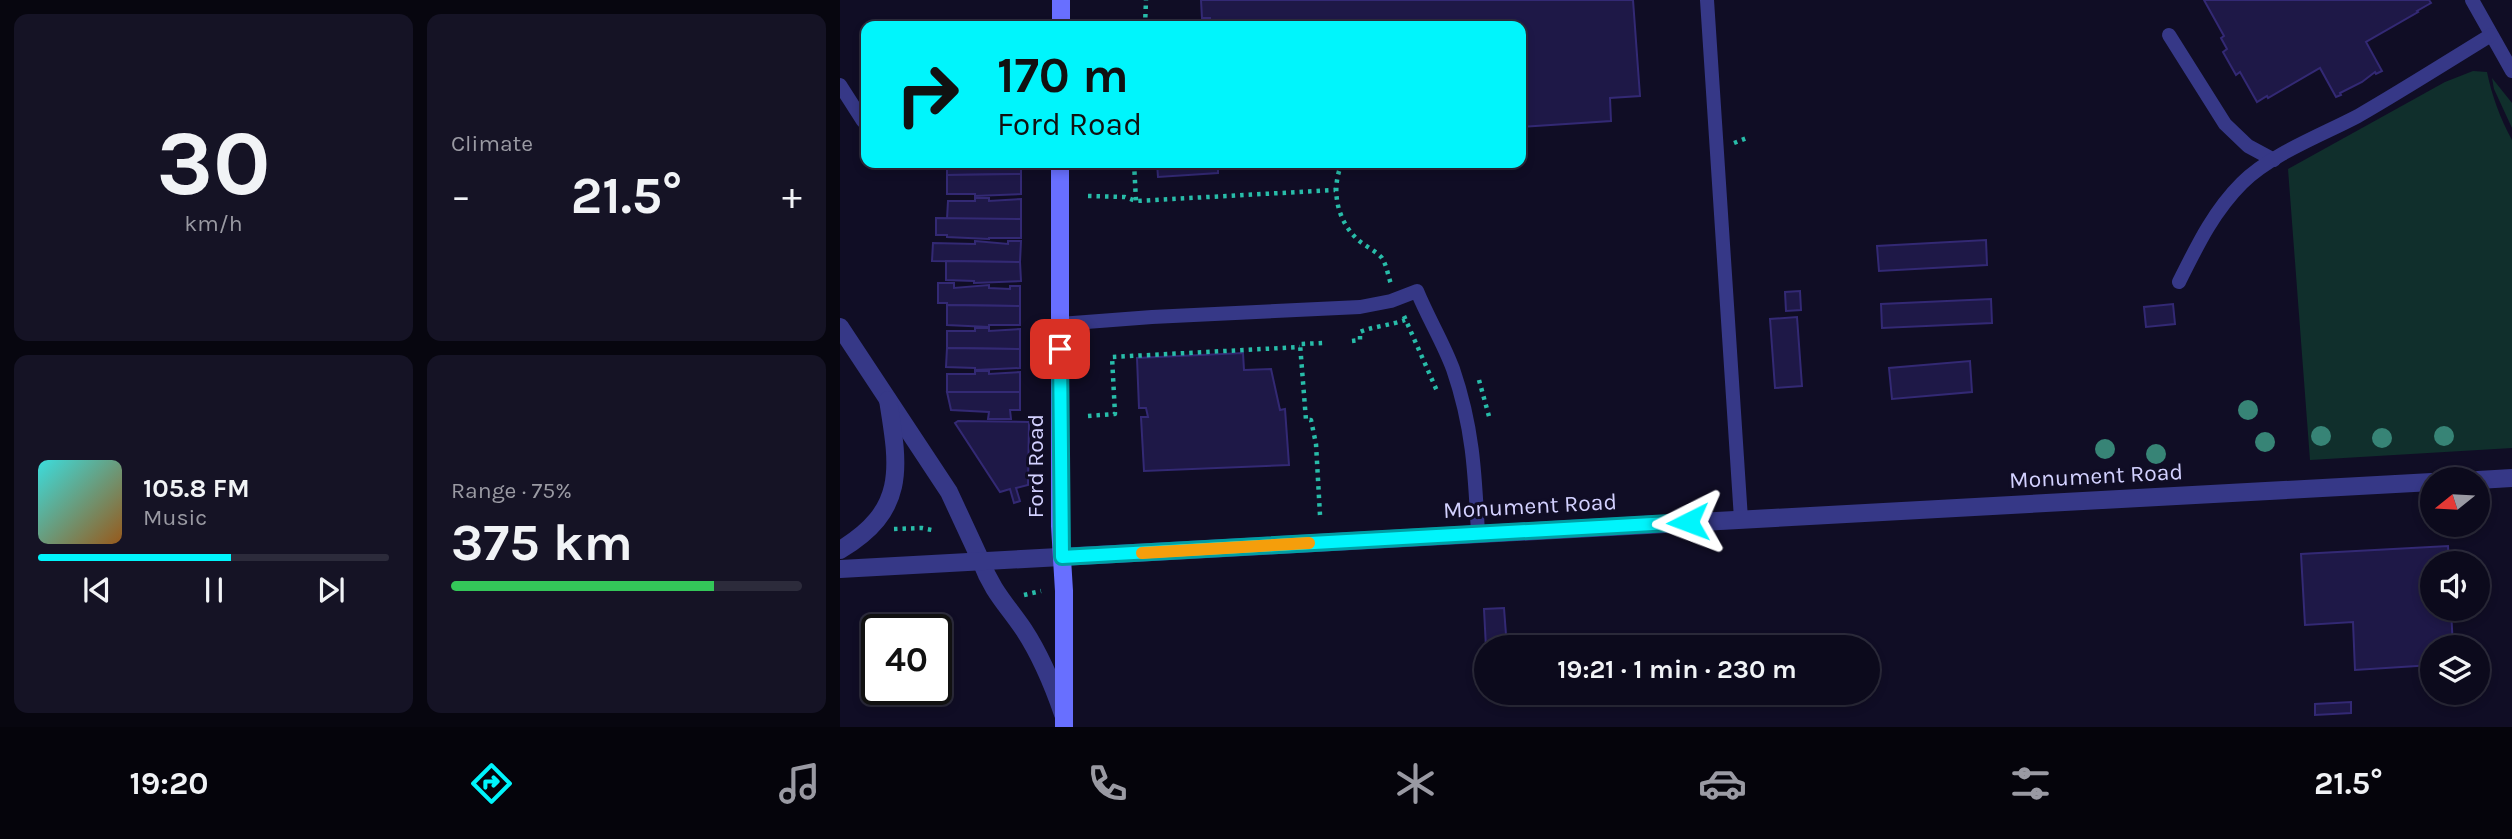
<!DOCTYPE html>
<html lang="en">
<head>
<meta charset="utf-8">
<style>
	:root { --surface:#0c0a1c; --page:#151325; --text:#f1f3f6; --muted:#9a9aa3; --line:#2c2b3b; --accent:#00f5fc }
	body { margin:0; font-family:Karla,sans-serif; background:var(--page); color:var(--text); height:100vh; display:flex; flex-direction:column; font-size:26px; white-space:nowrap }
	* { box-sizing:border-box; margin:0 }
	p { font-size:23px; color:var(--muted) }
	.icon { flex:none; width:38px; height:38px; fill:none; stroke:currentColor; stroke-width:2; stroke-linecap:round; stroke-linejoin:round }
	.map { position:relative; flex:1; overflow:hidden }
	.sheet { display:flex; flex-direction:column; gap:14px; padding:14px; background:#07060f; width:840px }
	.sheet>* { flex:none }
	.banner { position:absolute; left:21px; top:21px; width:665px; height:147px; border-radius:14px; box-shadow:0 4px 10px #0003,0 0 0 2px var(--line); background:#00f5fc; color:#111; overflow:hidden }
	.needle { width:46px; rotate:252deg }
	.buttons { position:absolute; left:1580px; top:467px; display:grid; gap:14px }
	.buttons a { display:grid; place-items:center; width:70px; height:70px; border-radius:50%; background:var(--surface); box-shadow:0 4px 10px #0003,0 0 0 2px var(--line); font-size:35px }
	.speed { position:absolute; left:21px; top:614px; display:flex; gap:14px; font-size:35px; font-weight:700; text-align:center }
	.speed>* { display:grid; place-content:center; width:91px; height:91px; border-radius:50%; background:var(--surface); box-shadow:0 4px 10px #0003,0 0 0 2px var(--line); line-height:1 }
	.speed .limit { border:4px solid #111; border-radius:10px; background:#fff; color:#111 }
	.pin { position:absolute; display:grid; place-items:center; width:60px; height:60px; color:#fff; margin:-30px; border-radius:14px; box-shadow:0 4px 10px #0006 }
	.me { position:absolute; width:77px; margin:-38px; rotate:267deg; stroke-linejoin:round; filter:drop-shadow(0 0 5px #0008) }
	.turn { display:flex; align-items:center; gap:24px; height:147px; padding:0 21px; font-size:32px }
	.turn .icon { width:91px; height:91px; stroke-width:2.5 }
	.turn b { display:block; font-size:49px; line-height:60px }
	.big { font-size:52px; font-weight:700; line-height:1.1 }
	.sheet .card { flex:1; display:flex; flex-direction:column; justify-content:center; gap:10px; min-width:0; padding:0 24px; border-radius:14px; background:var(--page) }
	.sheet .dial { align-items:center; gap:0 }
	.dial b { font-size:91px; line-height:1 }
	.song { display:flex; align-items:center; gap:21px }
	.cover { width:84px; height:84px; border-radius:10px; background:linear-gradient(135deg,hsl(180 70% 55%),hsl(30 70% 35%)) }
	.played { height:7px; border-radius:4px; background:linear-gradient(90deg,var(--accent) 55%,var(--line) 55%) }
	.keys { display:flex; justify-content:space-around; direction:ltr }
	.heat { display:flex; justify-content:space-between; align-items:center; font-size:38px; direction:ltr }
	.charge { height:10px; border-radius:5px; background:linear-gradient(90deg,#34c759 75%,var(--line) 0) }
	.sheet .tiles { flex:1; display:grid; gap:14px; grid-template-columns:repeat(2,1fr) }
	.trip { position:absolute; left:634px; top:635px; width:406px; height:70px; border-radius:35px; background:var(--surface); box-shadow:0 4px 10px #0003,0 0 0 2px var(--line); font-weight:700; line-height:70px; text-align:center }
	.tab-bar { display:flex; height:112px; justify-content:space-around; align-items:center; background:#05040b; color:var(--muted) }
	.tab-bar .icon { width:49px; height:49px }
	.tab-bar .selected { color:var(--accent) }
	.tab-bar b { font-size:32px; color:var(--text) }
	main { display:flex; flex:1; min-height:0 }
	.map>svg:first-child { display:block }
</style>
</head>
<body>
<main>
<section class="sheet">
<div class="tiles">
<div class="card dial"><b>30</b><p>km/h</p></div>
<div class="card"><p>Climate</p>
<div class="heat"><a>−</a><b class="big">21.5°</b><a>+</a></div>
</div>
<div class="card">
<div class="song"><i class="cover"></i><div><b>105.8 FM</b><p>Music</p></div></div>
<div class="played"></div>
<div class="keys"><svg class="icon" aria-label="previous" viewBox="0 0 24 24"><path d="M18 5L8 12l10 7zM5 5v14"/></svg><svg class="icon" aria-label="pause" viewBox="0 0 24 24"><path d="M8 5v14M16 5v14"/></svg><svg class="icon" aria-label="next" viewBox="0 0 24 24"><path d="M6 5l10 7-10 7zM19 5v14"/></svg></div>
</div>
<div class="card"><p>Range · 75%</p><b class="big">375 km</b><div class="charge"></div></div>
</div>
</section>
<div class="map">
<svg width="1672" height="727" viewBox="0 0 1672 727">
	<rect width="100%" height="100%" fill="#100d25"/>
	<!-- green -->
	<g fill="#102f2c">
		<path d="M1633,71L1647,72C1652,96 1660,118 1672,140V448L1470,460L1448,169L1605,82Z"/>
		<path d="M1652,78L1672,103V128L1654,89Z"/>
	</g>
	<!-- building -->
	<g fill="#1e1847" stroke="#332974" stroke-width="2">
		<path d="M361,0H793L800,96L770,98L771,121L681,127V26H371L370,18H362Z"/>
		<path d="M1364,0H1589L1591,3L1577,11L1578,12L1526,42L1542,71L1536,74L1535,72L1522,82L1500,93L1501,95L1496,97L1480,68L1428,98L1427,96L1417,102L1400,72L1396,75L1383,52L1387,49L1381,38L1384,36Z"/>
		<path d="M107,163H181V174L107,175Z"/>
		<path d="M317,163H378V173L318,177Z"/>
		<path d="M181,174V194L135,196V194H107V175Z"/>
		<path d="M135,198H149V201L181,199V219H107L108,201H135Z"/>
		<path d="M96,218L181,219V238H149V239L107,237V235H96Z"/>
		<path d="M1146,240L1147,265L1039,271L1037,246Z"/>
		<path d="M135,241L168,244V241H181L180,262L92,261L93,243L135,244Z"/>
		<path d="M106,261L180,262L181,281L134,283V281L106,280Z"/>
		<path d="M98,283H114V288L149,285V288L170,289V286H180V306L107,305V303H98Z"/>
		<path d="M960,291L961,310L946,311L945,292Z"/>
		<path d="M1151,299L1152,323L1042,328L1041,304Z"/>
		<path d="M1333,304L1335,324L1306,327L1304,307Z"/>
		<path d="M107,305L180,306V325H149V327L107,325Z"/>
		<path d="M957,317L962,386L935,388L930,319Z"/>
		<path d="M135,328H149V331L180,329V349L107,348V331H135Z"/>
		<path d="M107,348L180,349V368L135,370V368L106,367Z"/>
		<path d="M403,353L404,370L431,369L440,410L445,409L449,465L304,471L301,417H308L306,408H299L297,358Z"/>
		<path d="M1130,361L1132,392L1052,399L1049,368Z"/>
		<path d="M135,371H149V374L180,372V392H107V374H135Z"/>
		<path d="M107,392H180V410H170L171,419H148L149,412L111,410Z"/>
		<path d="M118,421L189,422L188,485L176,488L180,501L174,503L170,489L160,492L115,423Z"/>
		<path d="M1608,546L1609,564H1592V609H1611L1613,648H1592V665L1515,670L1513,622L1465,625L1461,554Z"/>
		<path d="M664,608L667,648H646L644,609Z"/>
		<path d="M1511,702V713L1475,715V704Z"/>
	</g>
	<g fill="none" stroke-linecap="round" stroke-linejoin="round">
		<!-- path -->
		<g stroke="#28bca9" stroke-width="4.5" stroke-dasharray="3.5 5" stroke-linecap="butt">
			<path d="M305,26L306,0"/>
			<path d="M894,143L907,138"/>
			<path d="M294,163L296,201"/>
			<path d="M502,163C491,188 496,218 516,238C524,246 535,250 542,258C547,266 548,276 551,284"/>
			<path d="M248,196L285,197L296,201L495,190"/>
			<path d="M564,316L597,391"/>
			<path d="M512,341L520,340V332C530,327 552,325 565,320"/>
			<path d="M639,380L650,420"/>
			<path d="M248,416L275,414L272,357L460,347"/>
			<path d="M480,515L476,444L471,420H466L460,344L484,343"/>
			<path d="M54,529L82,528L92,530"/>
			<path d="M184,595L201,591"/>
		</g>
		<!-- service -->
		<g stroke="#363887" stroke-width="14">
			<path d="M867,0L901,519"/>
			<path d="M1632,0L1672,71"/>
			<path d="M1329,35L1385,124L1408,146L1434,160"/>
			<path d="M0,85L23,121"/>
			<path d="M1339,282C1357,246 1373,212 1402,183C1431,154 1482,135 1518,116C1563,90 1607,62 1651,35"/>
			<path d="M220,324L312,317L520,307L551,301L577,291C588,318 603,342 613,369C633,427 635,474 638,534"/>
		</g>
		<!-- minor -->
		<path stroke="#363887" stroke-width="18" d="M0,327L109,492L141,561"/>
		<!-- tertiary -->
		<g stroke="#363887" stroke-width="18">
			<path d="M1638,480L1672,478"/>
			<path d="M0,550C67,510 59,468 48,400"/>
			<path d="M141,561C152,591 167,605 184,630C201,656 213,685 223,714"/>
			<path d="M0,569L1592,482"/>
		</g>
		<!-- secondary -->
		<g stroke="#686fff" stroke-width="18">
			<path d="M221,26V0"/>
			<path d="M220,163V526L224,591V727"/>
		</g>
	</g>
	<!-- trees -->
	<g fill="#378476">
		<circle cx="1408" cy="410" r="10"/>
		<circle cx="1481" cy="436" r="10"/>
		<circle cx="1604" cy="436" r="10"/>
		<circle cx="1542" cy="438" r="10"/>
		<circle cx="1425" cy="442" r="10"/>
		<circle cx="1265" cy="449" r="10"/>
		<circle cx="1316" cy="454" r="10"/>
	</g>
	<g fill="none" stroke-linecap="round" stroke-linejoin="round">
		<defs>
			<path id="route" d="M220,349L222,557L848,522"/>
		</defs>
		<!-- route casing -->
		<use href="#route" stroke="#009fa4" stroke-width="18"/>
		<!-- route -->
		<use href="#route" stroke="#00f5fc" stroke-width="12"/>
		<!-- slow -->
		<path stroke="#f59e0b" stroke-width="12" d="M302,553L469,543"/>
	</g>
	<g text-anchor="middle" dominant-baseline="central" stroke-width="6" stroke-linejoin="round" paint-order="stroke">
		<!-- street labels -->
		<g font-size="23" fill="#d3d1ff" stroke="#100d25">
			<text transform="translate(195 466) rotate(-90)">Ford Road</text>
			<text transform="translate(1256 476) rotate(-3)">Monument Road</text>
			<text transform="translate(690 506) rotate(-3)">Monument Road</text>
		</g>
	</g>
</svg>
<div class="buttons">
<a><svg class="needle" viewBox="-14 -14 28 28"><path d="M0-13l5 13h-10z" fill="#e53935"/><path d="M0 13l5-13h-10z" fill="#9a9aa3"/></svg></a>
<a><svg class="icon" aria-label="sound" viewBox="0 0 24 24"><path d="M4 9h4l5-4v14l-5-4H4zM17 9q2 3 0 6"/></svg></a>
<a><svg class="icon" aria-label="layers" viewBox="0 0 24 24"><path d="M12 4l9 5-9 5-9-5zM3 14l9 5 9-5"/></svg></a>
</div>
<div class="speed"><div class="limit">40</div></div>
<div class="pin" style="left:220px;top:349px;background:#d93025"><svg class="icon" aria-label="arrive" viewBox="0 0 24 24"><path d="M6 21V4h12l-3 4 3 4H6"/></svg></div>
<svg class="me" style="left:848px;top:522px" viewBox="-20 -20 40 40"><path d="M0-17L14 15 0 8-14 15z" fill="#00f5fc" stroke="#fff" stroke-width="4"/></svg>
<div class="trip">19:21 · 1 min · 230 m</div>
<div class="banner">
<div class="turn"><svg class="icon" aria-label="right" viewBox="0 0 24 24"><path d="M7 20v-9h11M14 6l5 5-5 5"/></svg><div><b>170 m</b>Ford Road</div></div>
</div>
</div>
</main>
<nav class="tab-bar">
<b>19:20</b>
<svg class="icon selected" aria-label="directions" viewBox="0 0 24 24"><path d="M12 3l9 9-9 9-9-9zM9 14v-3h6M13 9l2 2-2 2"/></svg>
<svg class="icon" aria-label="music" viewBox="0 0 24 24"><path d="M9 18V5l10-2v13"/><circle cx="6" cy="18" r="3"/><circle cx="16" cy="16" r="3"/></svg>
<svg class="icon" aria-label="phone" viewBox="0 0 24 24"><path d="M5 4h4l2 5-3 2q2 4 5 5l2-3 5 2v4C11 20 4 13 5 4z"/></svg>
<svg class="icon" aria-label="climate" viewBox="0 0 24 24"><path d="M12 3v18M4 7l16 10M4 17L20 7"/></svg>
<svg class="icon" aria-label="car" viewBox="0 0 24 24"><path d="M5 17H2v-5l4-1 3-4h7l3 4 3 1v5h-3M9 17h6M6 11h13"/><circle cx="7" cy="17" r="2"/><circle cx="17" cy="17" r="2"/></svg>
<svg class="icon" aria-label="filters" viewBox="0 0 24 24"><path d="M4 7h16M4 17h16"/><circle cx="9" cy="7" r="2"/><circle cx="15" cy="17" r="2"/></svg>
<b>21.5°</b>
</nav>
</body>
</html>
